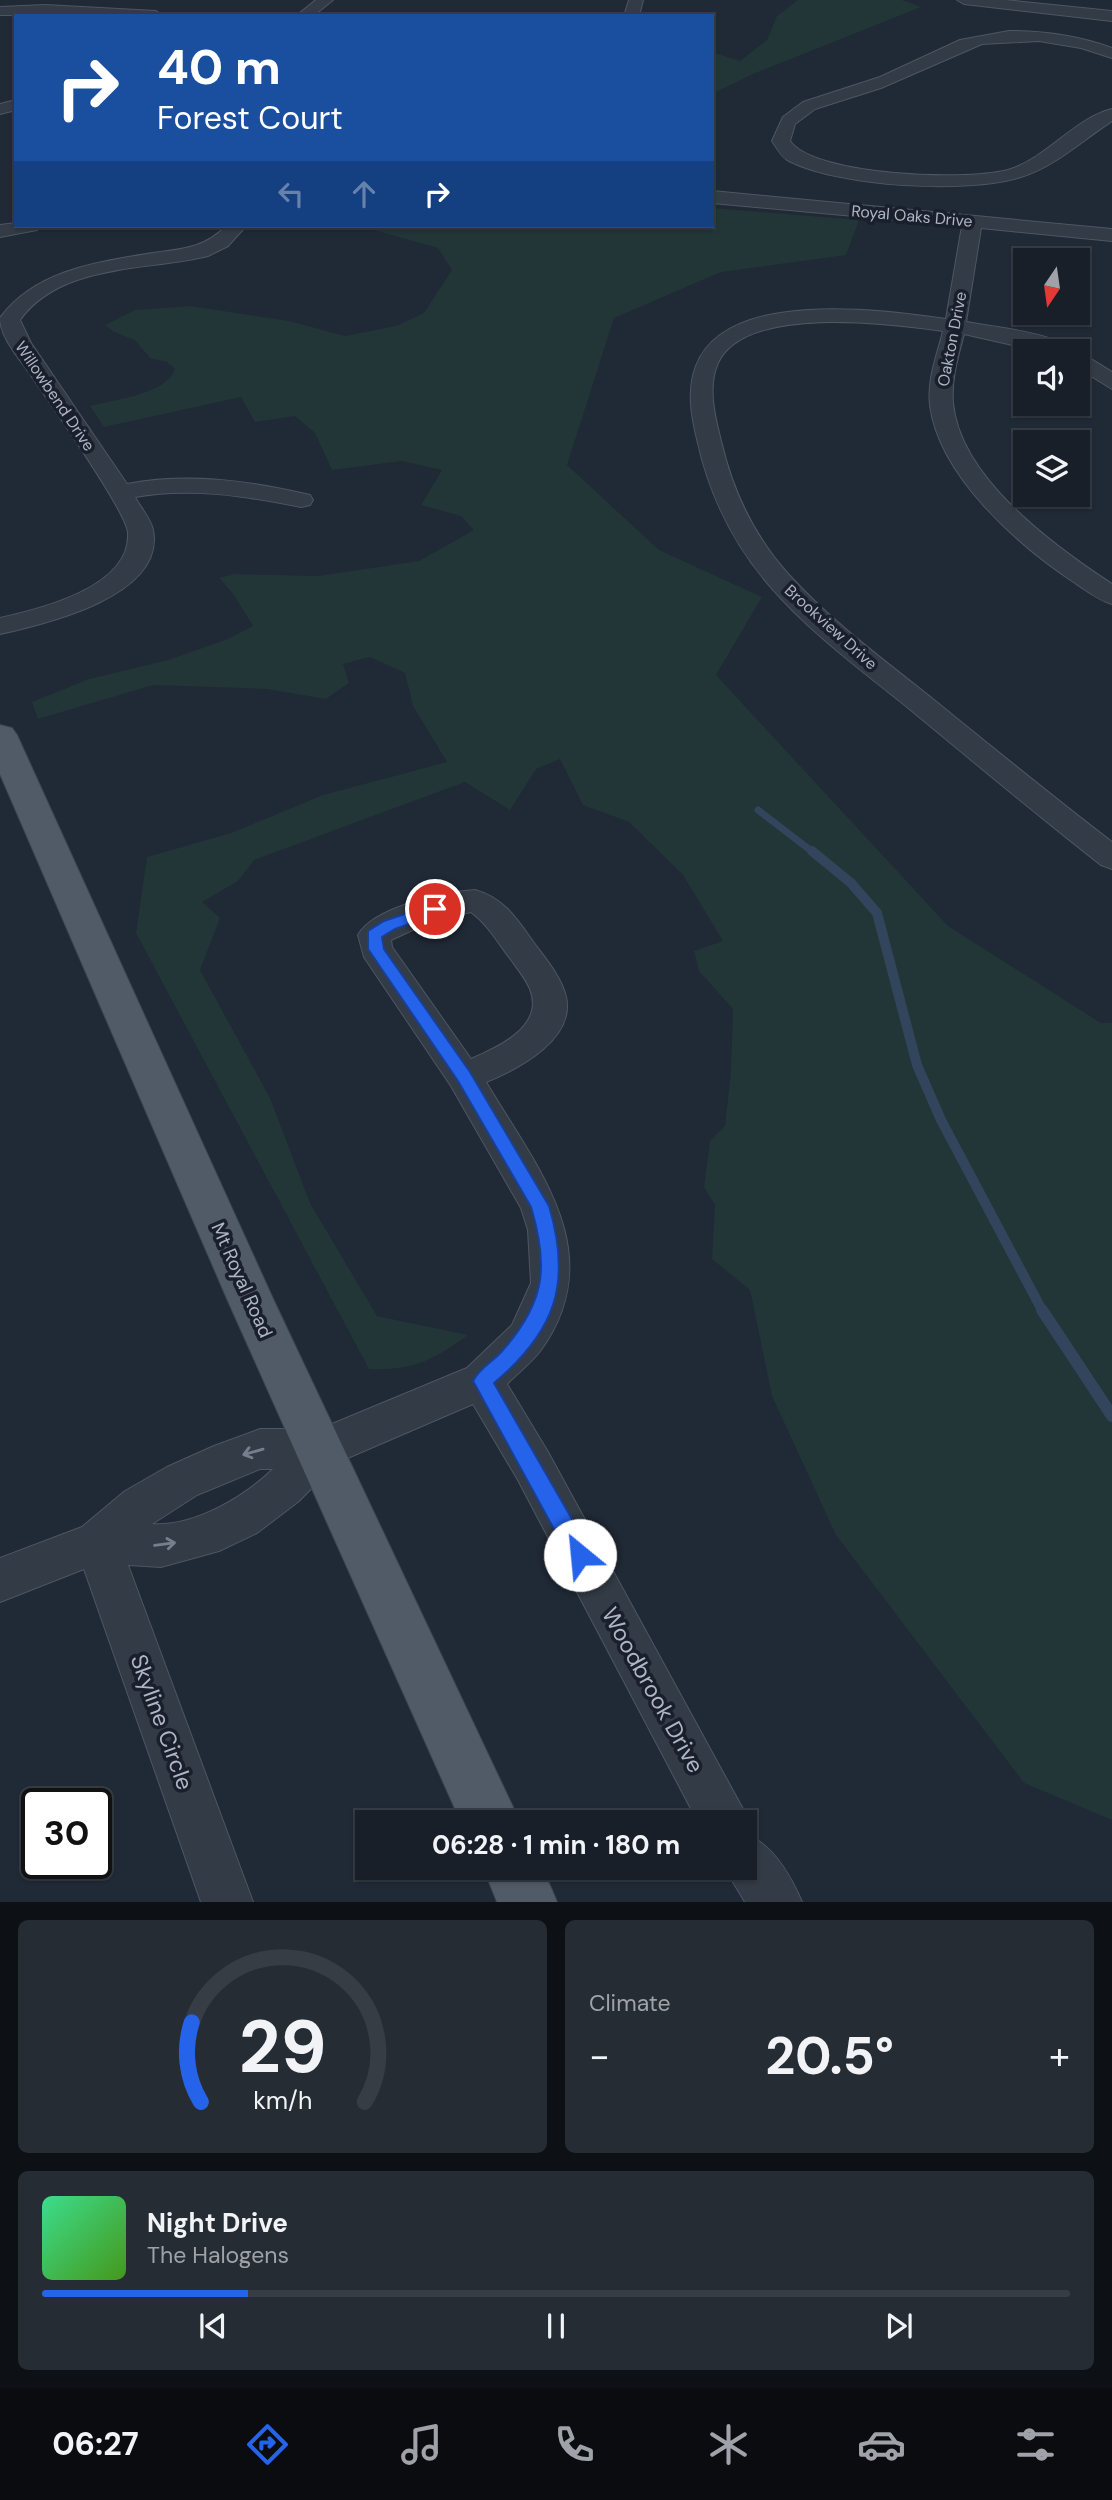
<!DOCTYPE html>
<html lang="en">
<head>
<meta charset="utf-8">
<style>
	:root { --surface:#181f28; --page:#252c34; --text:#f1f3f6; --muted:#9fa2a8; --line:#363d45; --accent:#2563eb }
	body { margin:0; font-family:"DM Sans",sans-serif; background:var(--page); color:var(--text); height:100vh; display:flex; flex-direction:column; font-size:26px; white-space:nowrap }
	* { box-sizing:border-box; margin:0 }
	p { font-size:23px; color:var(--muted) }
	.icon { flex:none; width:38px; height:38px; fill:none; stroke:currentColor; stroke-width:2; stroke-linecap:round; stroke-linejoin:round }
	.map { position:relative; height:1902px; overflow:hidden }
	.drawer { display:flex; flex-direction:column; gap:18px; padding:18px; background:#0d1116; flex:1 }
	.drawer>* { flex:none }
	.top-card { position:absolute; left:14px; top:14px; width:700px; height:214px; border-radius:0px; box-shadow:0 2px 5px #0004,0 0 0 2px var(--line); background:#1a4fa0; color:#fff; overflow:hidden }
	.needle { width:46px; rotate:193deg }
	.controls { position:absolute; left:1013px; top:248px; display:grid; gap:14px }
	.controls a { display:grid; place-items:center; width:77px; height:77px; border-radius:0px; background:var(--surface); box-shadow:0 2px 5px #0004,0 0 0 2px var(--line); font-size:35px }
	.speed { position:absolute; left:21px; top:1788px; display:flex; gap:14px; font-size:35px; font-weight:700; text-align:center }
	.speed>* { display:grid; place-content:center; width:91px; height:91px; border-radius:50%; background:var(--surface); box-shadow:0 2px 5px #0004,0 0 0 2px var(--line); line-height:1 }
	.speed .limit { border:4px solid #111; border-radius:10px; background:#fff; color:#111 }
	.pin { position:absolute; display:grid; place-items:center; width:60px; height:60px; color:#fff; margin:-30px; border:4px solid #fff; border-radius:50%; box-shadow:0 2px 7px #0007 }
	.me { position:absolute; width:77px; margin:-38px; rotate:332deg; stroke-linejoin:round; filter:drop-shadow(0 0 5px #0008) }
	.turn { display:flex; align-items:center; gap:24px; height:147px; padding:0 28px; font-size:32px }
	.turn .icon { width:91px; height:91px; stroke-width:2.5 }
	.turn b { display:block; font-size:49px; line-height:60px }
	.lanes { display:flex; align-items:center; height:66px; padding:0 28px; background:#0003; justify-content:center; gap:35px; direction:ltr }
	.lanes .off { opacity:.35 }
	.big { font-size:52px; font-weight:700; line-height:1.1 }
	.drawer .card { flex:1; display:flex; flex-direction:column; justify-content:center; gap:10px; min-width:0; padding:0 24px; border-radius:10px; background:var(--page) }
	.drawer .dial { align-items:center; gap:0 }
	.dial svg { height:182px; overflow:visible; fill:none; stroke:var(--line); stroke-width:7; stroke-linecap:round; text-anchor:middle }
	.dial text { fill:var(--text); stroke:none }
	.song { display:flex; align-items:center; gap:21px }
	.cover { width:84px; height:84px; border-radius:10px; background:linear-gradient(135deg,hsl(150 70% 55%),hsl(100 70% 35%)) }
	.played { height:7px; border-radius:4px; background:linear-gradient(90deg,var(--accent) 20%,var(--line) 20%) }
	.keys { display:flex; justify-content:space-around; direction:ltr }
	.heat { display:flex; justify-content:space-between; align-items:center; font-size:38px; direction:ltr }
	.drawer .tiles { flex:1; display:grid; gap:18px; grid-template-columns:1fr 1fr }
	.card:last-child { grid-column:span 2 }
	.trip { position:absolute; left:355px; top:1810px; width:402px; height:70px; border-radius:0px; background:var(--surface); box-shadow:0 2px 5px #0004,0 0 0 2px var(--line); font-weight:700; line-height:70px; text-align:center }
	.menu { display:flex; height:112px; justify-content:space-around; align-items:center; background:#0a0c10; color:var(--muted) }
	.menu .icon { width:49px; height:49px }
	.menu .active { color:var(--accent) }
	.menu b { font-size:32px; color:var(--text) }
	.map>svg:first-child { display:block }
</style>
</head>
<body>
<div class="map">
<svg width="1112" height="1902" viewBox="0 0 1112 1902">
	<rect width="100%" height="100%" fill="#202936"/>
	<!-- green -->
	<g fill="#223537">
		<path d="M798,0H902L921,7L753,74L712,94V52L740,61L767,40L777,16Z"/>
		<path d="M712,208L859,220L846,255L721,272L614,318L567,465L659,550L762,597L716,675L948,926L1101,1023H1112V1820L1024,1783L836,1535L772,1396L750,1290L712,1259L715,1205L704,1187L710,1141L725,1126L731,1070L733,1009L699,971L694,951L723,941L683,875L629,822L583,805L560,759L536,769L510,810L465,782L254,860L238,881L202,902L220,918L200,970L270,1098L310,1203L377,1316L468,1335C434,1360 412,1371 369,1369L136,933L147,857L231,833L323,795L447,762L413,706L405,673L370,657L343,664L349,683L326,699L267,689L153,685L38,719L32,702L89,679L168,660L228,639L253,626L234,595L219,578L234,574L318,576L419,561L474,530L461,516L421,505L442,470L402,461L332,470L315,433L295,416L255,422L241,397L104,427L90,406C115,399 165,395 175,369L167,362L150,358L135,340L114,332L105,325L135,310L190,306L289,321L345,336L396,326L424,313L452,270L438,248L359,226H712Z"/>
	</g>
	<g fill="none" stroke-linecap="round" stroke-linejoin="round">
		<!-- stream-far2 -->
		<path stroke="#33455d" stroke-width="7" d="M758,810L814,853"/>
		<!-- stream-far1 -->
		<path stroke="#33455d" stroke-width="10" d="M812,851L851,883L877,913L917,1065L941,1120L1043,1312"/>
		<!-- stream -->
		<path stroke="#33455d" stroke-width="12" d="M1042,1310L1112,1416"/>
		<defs>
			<g id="minor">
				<path d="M316,0H333L313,16H296Z"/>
				<path d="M629,0H643L639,16H624Z"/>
				<path d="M957,0H1005L1112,11V21L964,4Z"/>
				<path d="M45,5L156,11L163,16L0,15V7Z"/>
				<path d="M1009,31C1044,31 1079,36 1112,48V58L1081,48L1039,41L982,44L881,88L815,109L795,124L790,141C814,176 972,182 1011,169C1047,157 1077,117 1112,109V121C1083,140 1054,167 1021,177C966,194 841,187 789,161C781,157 777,148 772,141L783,117L803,102L880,77L960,40Z"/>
				<path d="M16,100V110L0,114V104Z"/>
				<path d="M712,191L1112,229V241L981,228L966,322C989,326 1062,334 1075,352H1043L964,334C958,357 951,379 953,403C960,478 1054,546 1112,584V604C1098,600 1087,591 1075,583C1019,546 939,476 930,405C927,379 937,356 943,331C892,324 745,304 718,363C707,387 715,417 721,441C733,492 754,537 790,576C833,623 884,660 934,700C993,748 1052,796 1112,842V869L1101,865C1037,815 975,763 912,711C863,671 810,633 769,585C732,542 709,494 697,439C691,415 687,389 696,366C726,288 882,310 946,319L962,226L712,203Z"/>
				<path d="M16,223V226H40L37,230L0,237V225Z"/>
				<path d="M226,226H246L228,246L208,256C147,271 61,263 20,320L31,343L127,484C186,473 243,480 301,493L310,495L313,500L310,505L301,507C246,496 190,487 135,497C140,507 151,519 153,530C166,596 45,624 0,634V618C41,609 131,587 128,533C127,511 47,399 30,374C19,358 0,337 0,318C35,270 98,262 153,253C182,249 205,248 226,226Z"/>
				<path d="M1078,351L1112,372V389L1078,368Z"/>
				<path d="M475,890C504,898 517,919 534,943C545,958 559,974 565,993C579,1038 518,1069 486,1082C536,1167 611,1252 541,1350C532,1362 518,1373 507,1384L548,1452L750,1822L746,1833V1822H698L518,1480L473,1404L336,1463L299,1501L257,1533L219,1551L161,1567L128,1565L253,1902H201L84,1569L0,1602V1558L82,1527L125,1491L167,1467L214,1446L260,1429H320L467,1368L512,1325L531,1283L528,1230L521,1208L451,1086L364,957L358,935C374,907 444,892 475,890ZM471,912C487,924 497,941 509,957C516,967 525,977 530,989C545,1026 499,1047 471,1059L392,947L391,940L434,920ZM260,1469H273C244,1497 194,1527 152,1524L197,1495Z"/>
				<path d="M746,1834C773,1845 790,1874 802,1902H745L724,1867H746Z"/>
			</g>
			<g id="major">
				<path d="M0,725L12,728L17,735L274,1301L520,1822H461L228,1301L0,774Z"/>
				<path d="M483,1867H542L557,1902H497Z"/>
			</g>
		</defs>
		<!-- minor casing -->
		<use href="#minor" stroke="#4e5661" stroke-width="2"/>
		<!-- major casing -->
		<use href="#major" stroke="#3d4450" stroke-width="2"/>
		<!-- minor -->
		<use href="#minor" fill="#333b46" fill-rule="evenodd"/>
		<!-- major -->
		<use href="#major" fill="#515a67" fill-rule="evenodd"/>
	</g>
	<!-- one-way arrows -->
	<defs><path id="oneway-shaft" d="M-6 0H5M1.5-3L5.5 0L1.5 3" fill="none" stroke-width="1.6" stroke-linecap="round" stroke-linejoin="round" transform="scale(1.75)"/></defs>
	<g stroke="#767f8b">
		<use href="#oneway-shaft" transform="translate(253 1452) rotate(164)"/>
		<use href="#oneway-shaft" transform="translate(165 1544) rotate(-8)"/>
	</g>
	<!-- route -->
	<path fill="#2563eb" stroke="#184099" stroke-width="2" d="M435,904L443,909L440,913L395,929L382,937L384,949L470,1072L549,1206C572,1283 556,1331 494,1383L588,1547L591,1555L588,1562L580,1565L572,1562L473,1381C479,1368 494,1361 503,1350C545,1302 549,1267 531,1207L458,1081L368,949V931L384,921Z"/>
	<g text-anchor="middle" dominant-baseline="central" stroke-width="7" stroke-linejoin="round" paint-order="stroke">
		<!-- far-street labels -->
		<g font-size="16" fill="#adb6c3" stroke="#19202b">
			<text transform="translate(912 216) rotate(5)">Royal Oaks Drive</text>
			<text transform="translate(952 339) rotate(-79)">Oakton Drive</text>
			<text transform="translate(55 396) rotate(56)">Willowbend Drive</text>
			<text transform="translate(831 627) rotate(42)">Brookview Drive</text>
		</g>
		<!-- street labels -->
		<g font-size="19" fill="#adb6c3" stroke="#19202b">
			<text transform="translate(242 1280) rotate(66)">Mt Royal Road</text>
		</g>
		<!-- near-street labels -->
		<g font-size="23" fill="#adb6c3" stroke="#19202b">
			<text transform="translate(653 1690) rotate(61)">Woodbrook Drive</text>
			<text transform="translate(162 1722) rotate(70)">Skyline Circle</text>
		</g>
	</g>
</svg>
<div class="controls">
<a><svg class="needle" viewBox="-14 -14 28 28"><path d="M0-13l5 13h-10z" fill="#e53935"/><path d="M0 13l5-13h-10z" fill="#9fa2a8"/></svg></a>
<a><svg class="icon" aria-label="sound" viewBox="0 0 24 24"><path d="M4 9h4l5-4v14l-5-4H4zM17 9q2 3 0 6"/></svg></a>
<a><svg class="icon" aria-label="layers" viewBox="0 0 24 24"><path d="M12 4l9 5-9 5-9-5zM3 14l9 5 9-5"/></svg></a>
</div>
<div class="speed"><div class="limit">30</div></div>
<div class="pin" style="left:435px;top:909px;background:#d93025"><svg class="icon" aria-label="arrive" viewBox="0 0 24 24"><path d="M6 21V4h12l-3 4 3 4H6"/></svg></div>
<svg class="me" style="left:580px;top:1555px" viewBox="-20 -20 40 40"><circle r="19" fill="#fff"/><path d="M0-13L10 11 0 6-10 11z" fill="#2563eb"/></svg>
<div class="trip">06:28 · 1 min · 180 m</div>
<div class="top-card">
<div class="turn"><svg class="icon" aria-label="right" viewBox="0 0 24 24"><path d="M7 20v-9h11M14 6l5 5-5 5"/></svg><div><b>40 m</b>Forest Court</div></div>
<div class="lanes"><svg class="icon off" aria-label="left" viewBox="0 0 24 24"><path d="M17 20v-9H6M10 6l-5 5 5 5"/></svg><svg class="icon off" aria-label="ahead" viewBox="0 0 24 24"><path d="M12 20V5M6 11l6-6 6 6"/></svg><svg class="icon" aria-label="right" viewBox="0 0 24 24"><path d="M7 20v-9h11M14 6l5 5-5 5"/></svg></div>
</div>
</div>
<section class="drawer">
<div class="tiles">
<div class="card dial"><svg viewBox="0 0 100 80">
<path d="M14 69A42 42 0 1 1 86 69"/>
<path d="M14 69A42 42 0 0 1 10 34" stroke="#2563eb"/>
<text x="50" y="56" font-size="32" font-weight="700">29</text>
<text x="50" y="72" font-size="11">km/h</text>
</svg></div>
<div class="card"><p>Climate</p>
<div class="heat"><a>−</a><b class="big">20.5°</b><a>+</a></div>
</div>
<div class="card">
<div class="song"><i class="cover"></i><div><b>Night Drive</b><p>The Halogens</p></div></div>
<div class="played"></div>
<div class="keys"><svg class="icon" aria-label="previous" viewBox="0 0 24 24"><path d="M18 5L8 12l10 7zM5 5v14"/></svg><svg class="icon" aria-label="pause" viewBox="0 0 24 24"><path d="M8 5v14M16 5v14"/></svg><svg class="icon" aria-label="next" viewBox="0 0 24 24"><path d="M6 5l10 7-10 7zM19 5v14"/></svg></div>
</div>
</div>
</section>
<nav class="menu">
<b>06:27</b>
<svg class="icon active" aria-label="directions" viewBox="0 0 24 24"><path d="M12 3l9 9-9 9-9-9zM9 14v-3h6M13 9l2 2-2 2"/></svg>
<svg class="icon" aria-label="music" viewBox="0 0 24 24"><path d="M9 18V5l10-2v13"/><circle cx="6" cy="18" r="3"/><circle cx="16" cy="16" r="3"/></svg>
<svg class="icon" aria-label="phone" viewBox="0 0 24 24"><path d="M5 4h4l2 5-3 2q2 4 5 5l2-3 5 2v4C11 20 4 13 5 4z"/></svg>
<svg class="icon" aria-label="climate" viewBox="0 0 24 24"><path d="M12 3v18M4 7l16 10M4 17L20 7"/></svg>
<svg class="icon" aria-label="car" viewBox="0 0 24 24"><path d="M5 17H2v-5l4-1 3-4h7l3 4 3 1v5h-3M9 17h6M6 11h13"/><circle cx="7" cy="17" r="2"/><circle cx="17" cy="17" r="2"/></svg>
<svg class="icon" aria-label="filters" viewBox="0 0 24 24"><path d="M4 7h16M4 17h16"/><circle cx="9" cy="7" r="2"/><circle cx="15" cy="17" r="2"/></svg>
</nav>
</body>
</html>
